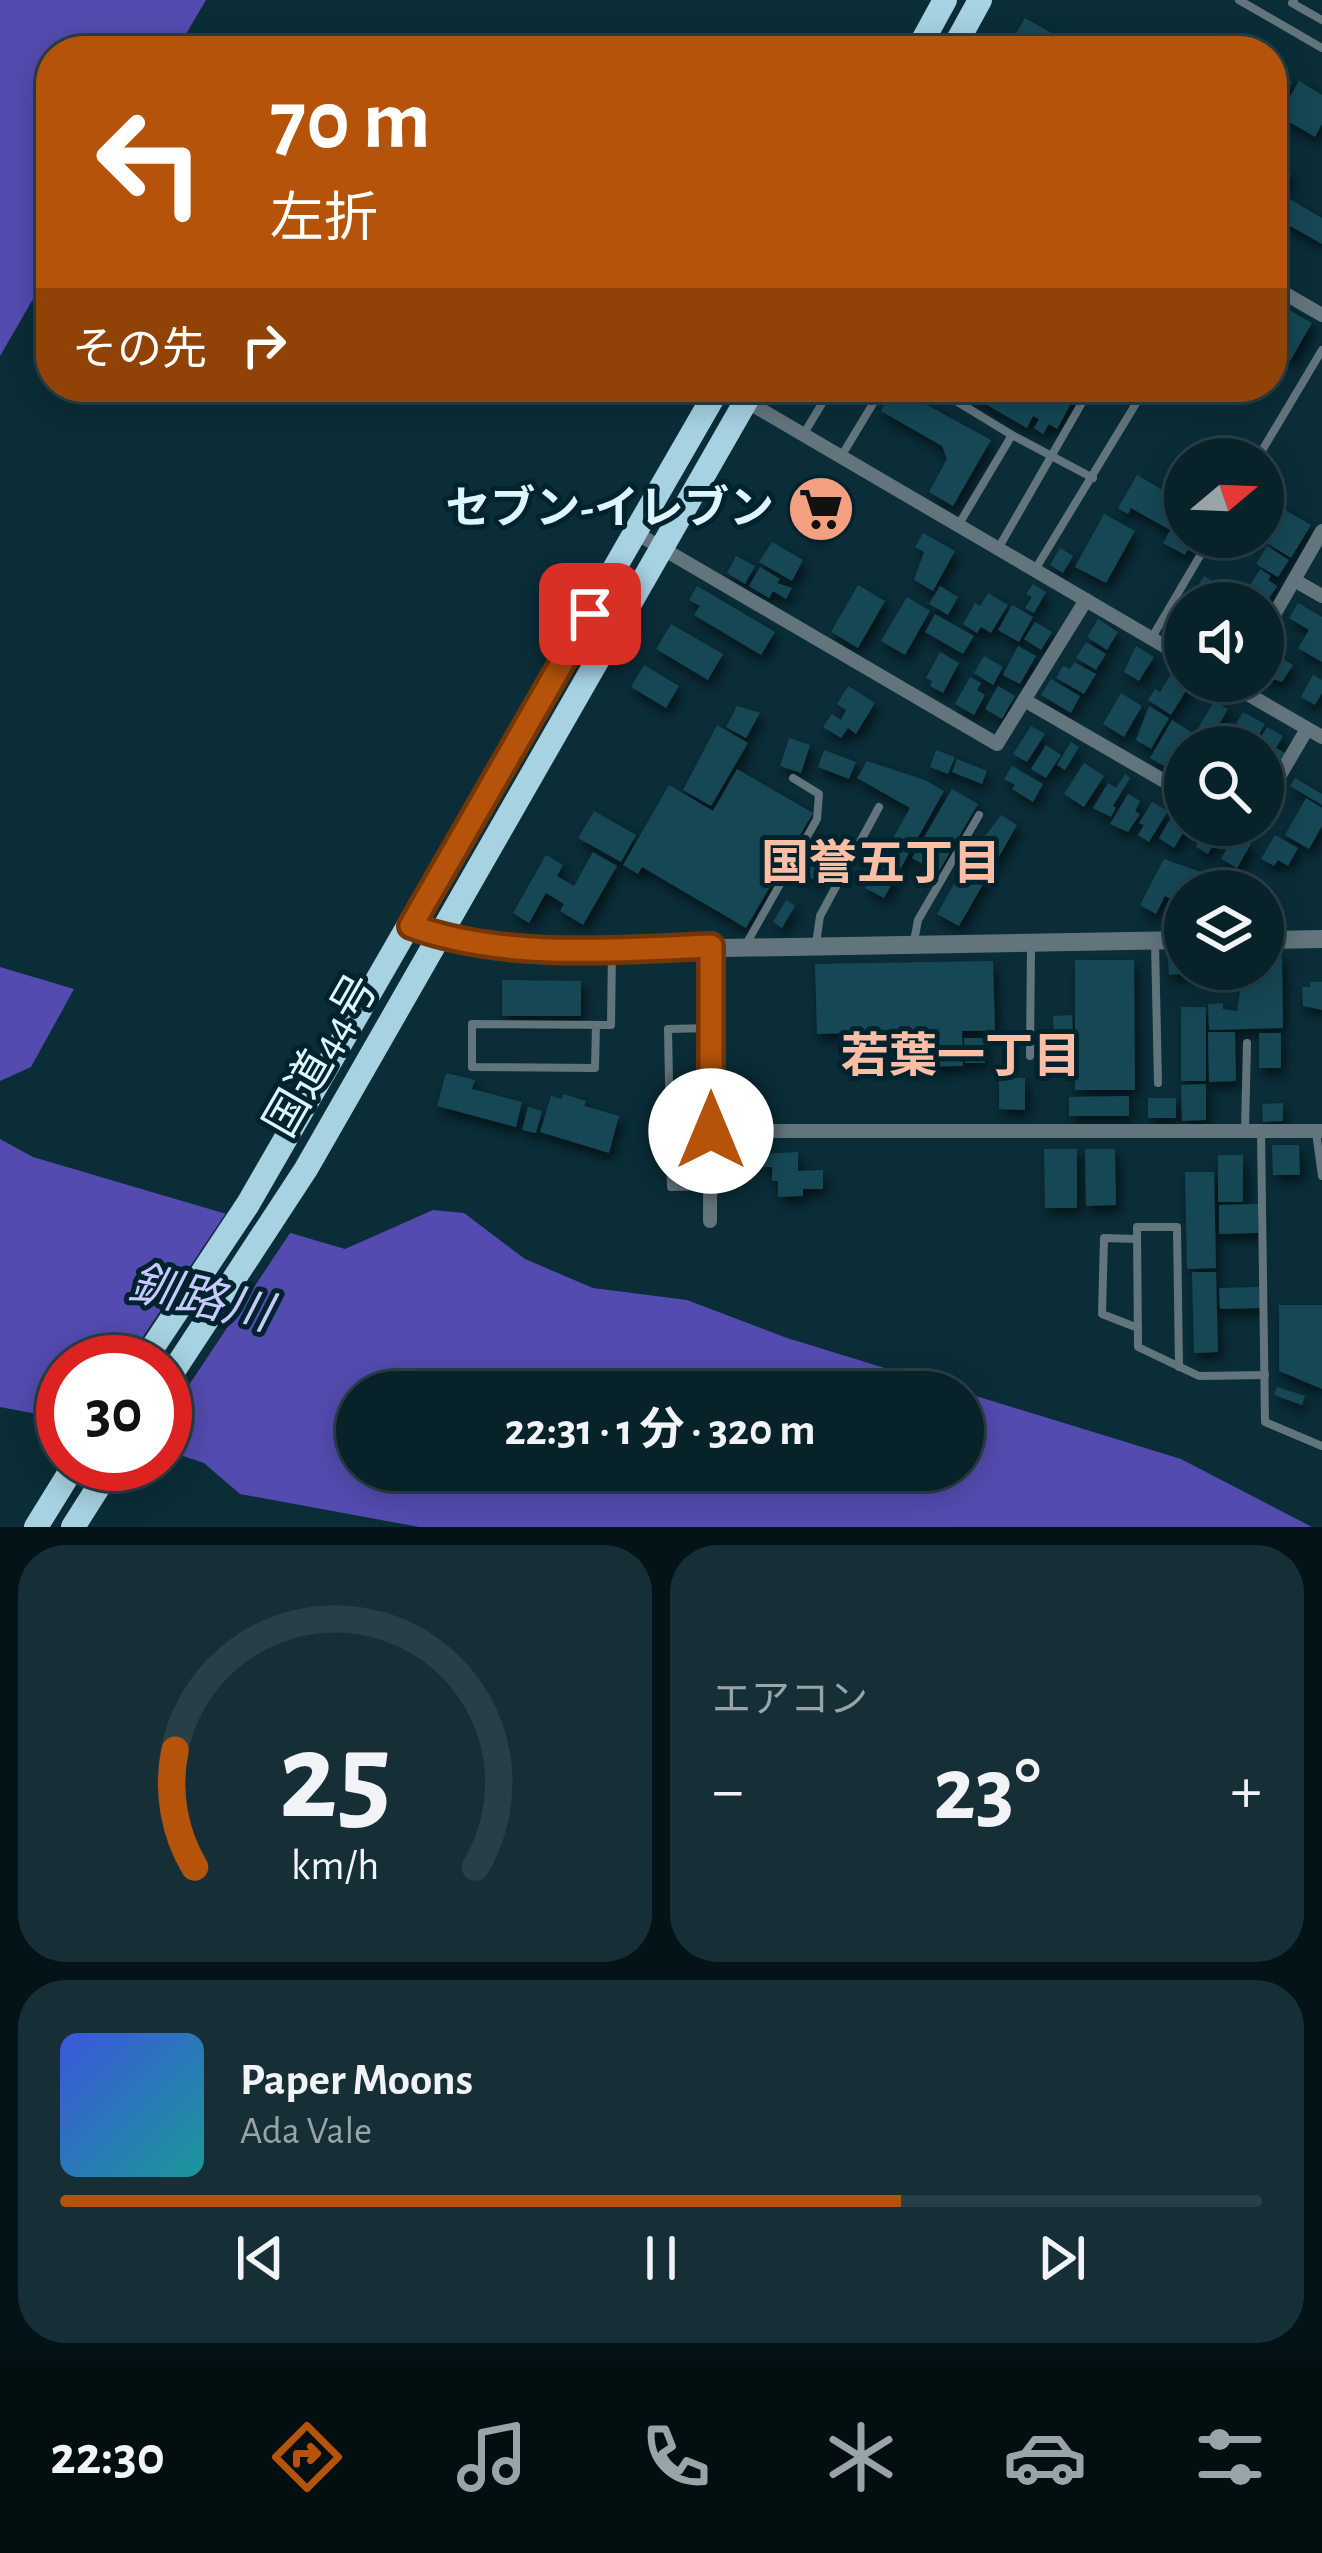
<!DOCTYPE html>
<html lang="ja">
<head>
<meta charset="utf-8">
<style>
	:root { --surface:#08222a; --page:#162f36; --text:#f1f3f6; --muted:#98a4a8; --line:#293f47; --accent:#b45309 }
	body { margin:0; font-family:"Alegreya Sans","Noto Sans JP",sans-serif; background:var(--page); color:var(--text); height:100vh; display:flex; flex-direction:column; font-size:45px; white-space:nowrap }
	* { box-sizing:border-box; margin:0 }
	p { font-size:39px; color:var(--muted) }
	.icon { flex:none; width:66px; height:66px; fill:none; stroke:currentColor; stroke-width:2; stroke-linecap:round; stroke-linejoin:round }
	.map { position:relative; height:1527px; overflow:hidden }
	.side { display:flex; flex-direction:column; gap:18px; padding:18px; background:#041317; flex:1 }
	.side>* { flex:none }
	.guide { position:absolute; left:36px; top:36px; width:1251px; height:366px; border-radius:48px; box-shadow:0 6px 30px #0003,0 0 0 3px var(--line); background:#b45309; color:#fff; overflow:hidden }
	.needle { width:78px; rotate:71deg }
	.controls { position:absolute; left:1164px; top:438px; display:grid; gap:24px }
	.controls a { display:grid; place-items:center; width:120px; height:120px; border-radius:50%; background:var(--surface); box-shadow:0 6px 30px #0003,0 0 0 3px var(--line); font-size:60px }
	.speed { position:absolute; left:36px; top:1335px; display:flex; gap:24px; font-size:60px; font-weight:700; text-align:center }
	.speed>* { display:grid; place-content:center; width:156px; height:156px; border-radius:50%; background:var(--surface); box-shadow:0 6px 30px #0003,0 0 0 3px var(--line); line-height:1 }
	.speed .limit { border:18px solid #d22; background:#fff; color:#111 }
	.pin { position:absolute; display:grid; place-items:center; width:102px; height:102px; color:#fff; margin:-51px; border-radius:24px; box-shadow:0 6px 18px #0006 }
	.me { position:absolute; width:132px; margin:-66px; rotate:0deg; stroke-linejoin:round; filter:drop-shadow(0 0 9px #0008) }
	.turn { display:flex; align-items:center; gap:42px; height:252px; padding:0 36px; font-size:54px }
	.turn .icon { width:156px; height:156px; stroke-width:2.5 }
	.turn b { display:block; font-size:84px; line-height:102px }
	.then { display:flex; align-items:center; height:114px; padding:0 36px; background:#0003; gap:24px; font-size:45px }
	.big { font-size:90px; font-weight:700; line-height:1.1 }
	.side .tile { flex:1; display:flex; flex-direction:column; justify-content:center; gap:18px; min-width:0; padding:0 42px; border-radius:48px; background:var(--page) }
	.side .dial { align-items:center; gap:0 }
	.dial svg { height:312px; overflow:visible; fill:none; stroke:var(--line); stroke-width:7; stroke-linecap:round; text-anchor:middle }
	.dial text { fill:var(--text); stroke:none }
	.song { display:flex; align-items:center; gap:36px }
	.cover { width:144px; height:144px; border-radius:18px; background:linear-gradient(135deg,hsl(230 70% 55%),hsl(180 70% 35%)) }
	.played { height:12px; border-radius:6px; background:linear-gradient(90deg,var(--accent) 70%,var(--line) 70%) }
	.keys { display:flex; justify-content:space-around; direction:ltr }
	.heat { display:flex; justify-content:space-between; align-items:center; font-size:66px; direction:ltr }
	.side .tiles { flex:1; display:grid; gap:18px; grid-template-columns:1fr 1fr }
	.tile:last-child { grid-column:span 2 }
	.trip { position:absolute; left:336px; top:1371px; width:648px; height:120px; border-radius:60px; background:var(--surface); box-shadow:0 6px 30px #0003,0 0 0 3px var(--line); font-weight:700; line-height:120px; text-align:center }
	.tabs { display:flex; height:192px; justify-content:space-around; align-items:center; background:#030e11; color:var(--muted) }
	.tabs .icon { width:84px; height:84px }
	.tabs .current { color:var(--accent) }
	.tabs b { font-size:54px; color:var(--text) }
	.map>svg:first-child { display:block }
</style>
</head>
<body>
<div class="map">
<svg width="1322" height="1527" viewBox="0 0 1322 1527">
	<defs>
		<filter id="shadow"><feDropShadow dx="4" dy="7" stdDeviation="6" flood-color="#0009"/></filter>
	</defs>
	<rect width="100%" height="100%" fill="#0a2d38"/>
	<!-- water -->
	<g fill="#534baf">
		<path d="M0,0H206L176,51H51V268L0,356Z"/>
		<path d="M0,967L74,989L31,1067L0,1081Z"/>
		<path d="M0,1139L33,1157L345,1249L433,1210L464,1213L525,1259L593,1288L687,1300L787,1338L963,1392H357V1470H963V1392L1181,1459L1312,1527H419L240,1494L204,1463L165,1450V1362H63V1419L0,1407Z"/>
	</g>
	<!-- pier -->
	<path fill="#0a2d38" d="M230,1207L294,1227L165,1421V1362H126Z"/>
	<!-- building -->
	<g fill="#184654" filter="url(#shadow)">
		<path d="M1025,18L1062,39L1064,35L1091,51H1015L1008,47Z"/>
		<path d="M1272,72L1292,82L1272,118Z"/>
		<path d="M1299,81L1322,95V124L1315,137L1279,116Z"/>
		<path d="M1272,162L1291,174L1272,206Z"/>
		<path d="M1286,197L1322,218V244L1274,217Z"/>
		<path d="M1272,300L1312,323L1290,361L1272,350Z"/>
		<path d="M894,387L991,440L953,506L929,492L947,459L942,446L881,411Z"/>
		<path d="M978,387H1080L1057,429L1049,424L1043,434L1034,428L1039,419L1033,416L1027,428L973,397Z"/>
		<path d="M821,475L843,493L817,539L803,530L806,525L796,519Z"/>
		<path d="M1137,475L1185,503V537H1190L1188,541L1191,543L1185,555L1163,543L1170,530L1131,508L1128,514L1118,508Z"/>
		<path d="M1273,503L1311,525L1291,558L1267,543L1279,524L1266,516Z"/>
		<path d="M1104,514L1135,531L1106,583L1075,567Z"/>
		<path d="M923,533L955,551L933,591L914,580L924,552L915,547Z"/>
		<path d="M772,542L803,560L792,581L759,562Z"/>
		<path d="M1267,546L1289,560L1278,577L1256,564Z"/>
		<path d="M1060,548L1073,556L1063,573L1050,565Z"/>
		<path d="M736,556L755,566L745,584L727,573Z"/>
		<path d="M760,567L780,579L777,583L792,588L786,599L773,591L769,598L749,586Z"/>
		<path d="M1260,569L1271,576L1268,580L1277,586L1266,603H1251L1242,598Z"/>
		<path d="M1204,576L1228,590L1220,603H1188Z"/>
		<path d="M1033,584L1046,592L1034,613L1025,608L1032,597L1026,594Z"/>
		<path d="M858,585L885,601L858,648L831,632Z"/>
		<path d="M697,586L775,632L761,655L694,615L700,606L689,600Z"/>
		<path d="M940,586L958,597L948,615L929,604Z"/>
		<path d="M988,593L1008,605L991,633L981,627L977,633L963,624L975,603L980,606Z"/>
		<path d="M907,597L930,611L905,655L881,641Z"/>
		<path d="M1298,603L1322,617V662L1298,648L1309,630L1289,618Z"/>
		<path d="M1012,605L1033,617L1019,642L998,630Z"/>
		<path d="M935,614L974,636L963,654L925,632Z"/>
		<path d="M1098,619L1118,632L1107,650L1087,637Z"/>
		<path d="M1035,622L1052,632L1041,650L1024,639Z"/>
		<path d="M671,624L723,654L708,680L656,649Z"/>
		<path d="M1086,642L1106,654L1096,670L1076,658Z"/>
		<path d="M1018,646L1036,656L1020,684L1003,675Z"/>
		<path d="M1136,646L1154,657L1139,681L1124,672Z"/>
		<path d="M1267,649L1293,665L1282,682L1263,676V657Z"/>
		<path d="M940,652L959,663L943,693L930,686L932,681L926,678Z"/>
		<path d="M984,656L1003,667L993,685L974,673Z"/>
		<path d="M1074,662L1096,674L1084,694L1056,678L1063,666L1070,669Z"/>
		<path d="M644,665L679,686L666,708L631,687Z"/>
		<path d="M1174,669L1185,676V681H1192L1171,715L1148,700L1155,689L1160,692Z"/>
		<path d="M1313,675L1322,680V693L1315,705L1301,697Z"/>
		<path d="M970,677L981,683L977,690L985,695L974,715L955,704Z"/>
		<path d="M1051,679L1080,696L1071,713L1041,695Z"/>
		<path d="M848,686L875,703L856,734L848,728L841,738L823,727L832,714L841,720L846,710L837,704Z"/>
		<path d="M998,686L1015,696L1002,719L985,709Z"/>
		<path d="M1121,693L1142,706L1124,737L1103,724Z"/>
		<path d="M1214,701L1228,709L1211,739L1197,730Z"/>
		<path d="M737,706L760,713L746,738L726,727Z"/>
		<path d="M1149,706L1169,718L1151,749L1136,740Z"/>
		<path d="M1243,712L1265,724L1252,747L1229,736Z"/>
		<path d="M1172,720L1193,733L1171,770L1150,758Z"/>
		<path d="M717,725L748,743L711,806L683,790Z"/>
		<path d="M1031,726L1045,734L1027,762L1013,754Z"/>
		<path d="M1267,727L1283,736L1276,748L1285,753L1273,774L1263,769V747H1255Z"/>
		<path d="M789,738L810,745L801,773L780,766Z"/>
		<path d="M1071,742L1079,747L1065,770L1057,765Z"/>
		<path d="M1046,745L1061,755L1046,778L1031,769Z"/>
		<path d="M824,750L856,762L849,779L818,767Z"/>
		<path d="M936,750L955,757L948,774L930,767Z"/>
		<path d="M957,759L987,771L982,784L952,772Z"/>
		<path d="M867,761L925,780L944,791L884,898L865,888L910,808L857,778Z"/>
		<path d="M1084,763L1104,776L1084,807L1064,794Z"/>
		<path d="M1012,766L1043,784L1033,802L1012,789L1015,785L1004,779Z"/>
		<path d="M737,769L813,813L746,928L642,867L638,874L623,865L669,785L713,811Z"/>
		<path d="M1125,774L1130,778L1113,806L1116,808L1111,817L1093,808L1108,783L1116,788Z"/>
		<path d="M1295,778L1322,794V805L1290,786Z"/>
		<path d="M952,789L978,804L938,873L912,858Z"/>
		<path d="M1128,794L1140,801L1135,811L1140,814L1128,832L1110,824Z"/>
		<path d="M1306,798L1322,808V826L1309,849L1285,835Z"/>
		<path d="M1152,802L1168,811L1149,842L1138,835L1144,825L1139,823Z"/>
		<path d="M1178,806L1185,811V825H1188L1174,848L1159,838Z"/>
		<path d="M594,811L636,835L621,862L578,838Z"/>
		<path d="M1001,815L1017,825L992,869L970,856Z"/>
		<path d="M1201,825L1221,831L1208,854L1196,847L1199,841L1193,837Z"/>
		<path d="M1235,834L1251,844L1237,868L1221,859Z"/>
		<path d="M1275,835L1298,848L1288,866L1278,860L1274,866L1261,859Z"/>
		<path d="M593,852L617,866L583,925L560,911L564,904L546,893L529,923L513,913L546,855L563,865L557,876L574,886Z"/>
		<path d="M812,857L827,866L818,882L802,873Z"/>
		<path d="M1164,859L1201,872L1191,891H1185L1183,906L1165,896L1156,914L1140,905Z"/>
		<path d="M967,861L989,874L959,926L937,914Z"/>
		<path d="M786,900L795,906L782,928L773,922Z"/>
		<path d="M1282,956L1283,1028L1209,1030L1208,1004L1223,1003V1009L1237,1011L1242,977H1262L1263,957Z"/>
		<path d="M1185,957V969H1191V973L1169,975L1168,958Z"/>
		<path d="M1075,960H1134L1135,1090H1075Z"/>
		<path d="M993,961L995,1031H962L963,1066L897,1067L896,1032L817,1034L815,964Z"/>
		<path d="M502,980L581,981V1016H502Z"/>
		<path d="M1310,982H1322V1010L1303,1006L1302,987H1310Z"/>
		<rect x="1181" y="1007" width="25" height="74"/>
		<path d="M1072,1015L1073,1035L1054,1036L1053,1016Z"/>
		<path d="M1208,1032H1235L1236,1081L1209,1082Z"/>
		<rect x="1259" y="1033" width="22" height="35"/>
		<path d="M964,1038H984L985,1063H965Z"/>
		<path d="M446,1073L475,1080L472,1089L522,1102L516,1127L437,1106Z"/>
		<path d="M999,1078H1025V1110L999,1109Z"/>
		<path d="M1206,1084V1120L1182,1121L1181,1085Z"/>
		<path d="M563,1094L586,1101L584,1106L619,1116L609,1153L540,1132L551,1096L562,1099Z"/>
		<path d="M1129,1096V1116H1069V1097Z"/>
		<rect x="1148" y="1098" width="28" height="20"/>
		<path d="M1283,1103V1121L1263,1122L1262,1104Z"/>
		<path d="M528,1107L542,1111L536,1133L522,1130Z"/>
		<path d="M1272,1145H1299L1300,1175H1273Z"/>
		<path d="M1044,1149H1077V1208H1045Z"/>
		<path d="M1085,1149H1115L1116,1205L1086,1206Z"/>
		<path d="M798,1152V1171L823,1170V1189H803V1196L778,1197V1181H772V1167H762L761,1154Z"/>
		<rect x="1218" y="1155" width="25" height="47"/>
		<path d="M1185,1172H1214L1216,1268L1187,1269Z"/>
		<path d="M1258,1204V1233L1219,1234V1205Z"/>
		<path d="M1192,1272H1216L1218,1352L1194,1353Z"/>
		<path d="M1259,1287L1260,1308L1220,1309L1219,1288Z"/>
		<path d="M1279,1305H1322V1389L1279,1371Z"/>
		<path d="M1277,1387L1305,1396L1302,1405L1274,1395Z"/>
	</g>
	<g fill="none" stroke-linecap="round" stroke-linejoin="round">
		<!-- service -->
		<g stroke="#63757c" stroke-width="8">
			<path d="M1239,0L1322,48"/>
			<path d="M1294,0L1292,3L1322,20"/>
			<path d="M933,387L1012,435L959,524"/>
			<path d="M803,435L832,387"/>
			<path d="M1012,435L1093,478"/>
			<path d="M842,455L883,387"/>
			<path d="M1257,459L1322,350"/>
			<path d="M999,547L1091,387"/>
			<path d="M1036,568L1146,387"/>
			<path d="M1151,639L1211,537"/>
			<path d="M914,941L918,920L979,815"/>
			<path d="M1155,942L1158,1083"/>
			<path d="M816,944L820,916L879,807"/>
			<path d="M745,946L817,819L819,794L793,778"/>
			<path d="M596,1025L595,1068L472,1067V1024L611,1025L612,950"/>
			<path d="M1030,1056L1031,943"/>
			<path d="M1245,1131L1247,1043"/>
			<path d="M1261,1132L1265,1422L1322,1446"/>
			<path d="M1316,1132L1322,1176"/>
			<path d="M709,1186L671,1187L668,1029L710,1028"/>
			<path d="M1137,1239L1104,1238L1102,1314L1138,1328"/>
			<path d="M1179,1367L1177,1227H1137L1138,1347L1199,1376L1265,1375"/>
		</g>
		<!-- minor -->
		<g stroke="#63757c" stroke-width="14">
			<path d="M1272,286L1322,315"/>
			<path d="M722,387L1185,658"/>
			<path d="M636,533L997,744L1086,600"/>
			<path d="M1294,580L1322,596"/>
			<path d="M1263,634L1322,531"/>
			<path d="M1225,681L1322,737"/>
			<path d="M1026,701L1185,793"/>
			<path d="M1263,804L1307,729"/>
			<path d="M1240,825L1248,830L1251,825"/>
			<path d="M711,1131H1322"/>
			<path d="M710,1221L711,947"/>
		</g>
		<!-- tertiary -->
		<g stroke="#63757c" stroke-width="18">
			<path d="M411,926L465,942L612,950L1185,940"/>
			<path d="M1263,940L1322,939"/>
		</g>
		<!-- trunk -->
		<g stroke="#a6d2e2" stroke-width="24">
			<path d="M917,51L945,0"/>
			<path d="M952,51L980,0"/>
			<path d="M143,1362L248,1204L719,387"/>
			<path d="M165,1384L306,1169L754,387"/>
			<path d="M36,1527L75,1464"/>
			<path d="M73,1527L113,1464"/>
		</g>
	</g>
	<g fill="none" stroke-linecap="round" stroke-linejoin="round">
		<defs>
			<path id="route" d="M590,614L411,926C504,960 614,950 711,946V1131"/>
		</defs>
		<!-- route casing -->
		<use href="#route" stroke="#753606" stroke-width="30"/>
		<!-- route -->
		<use href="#route" stroke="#b45309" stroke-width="21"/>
	</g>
	<!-- icons -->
	<defs>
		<symbol id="supermarket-disc" viewBox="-11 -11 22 22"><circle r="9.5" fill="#f2a080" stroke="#01232e"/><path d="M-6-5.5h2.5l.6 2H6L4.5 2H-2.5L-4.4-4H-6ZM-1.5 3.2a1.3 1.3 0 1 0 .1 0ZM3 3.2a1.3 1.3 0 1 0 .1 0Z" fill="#111"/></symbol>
	</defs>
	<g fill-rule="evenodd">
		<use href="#supermarket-disc" x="783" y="471" width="76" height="76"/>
	</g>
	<g text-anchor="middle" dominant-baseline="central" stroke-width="10" stroke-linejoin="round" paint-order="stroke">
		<!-- poi labels -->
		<g font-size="45" font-weight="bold" fill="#def5fe" stroke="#01232e" text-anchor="end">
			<text x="774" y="509">セブン-イレブン</text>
		</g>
		<!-- street labels -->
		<g font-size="45" fill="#def5fe" stroke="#01232e">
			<text transform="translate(322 1056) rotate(-60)">国道44号</text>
		</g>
		<!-- neighbourhood labels -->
		<g font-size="48" font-weight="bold" fill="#fdbea6" stroke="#01232e">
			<text x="881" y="865">国誉五丁目</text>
			<text x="961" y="1058">若葉一丁目</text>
		</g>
		<!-- water labels -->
		<g font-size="48" font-style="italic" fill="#c7caff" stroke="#01232e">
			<text transform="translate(200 1300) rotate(13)">釧路川</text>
		</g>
	</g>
</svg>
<div class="controls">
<a><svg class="needle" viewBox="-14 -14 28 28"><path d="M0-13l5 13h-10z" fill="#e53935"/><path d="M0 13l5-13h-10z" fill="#98a4a8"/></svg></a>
<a><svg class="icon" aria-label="sound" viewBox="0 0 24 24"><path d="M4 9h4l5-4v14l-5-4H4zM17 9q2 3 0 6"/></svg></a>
<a><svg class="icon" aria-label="search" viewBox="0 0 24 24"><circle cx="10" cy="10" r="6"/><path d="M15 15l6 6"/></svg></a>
<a><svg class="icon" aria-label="layers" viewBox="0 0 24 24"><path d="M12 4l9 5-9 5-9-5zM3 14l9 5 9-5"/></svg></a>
</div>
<div class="speed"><div class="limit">30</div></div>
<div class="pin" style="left:590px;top:614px;background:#d93025"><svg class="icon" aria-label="arrive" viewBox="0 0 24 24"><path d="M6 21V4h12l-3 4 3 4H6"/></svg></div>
<svg class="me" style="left:711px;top:1131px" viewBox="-20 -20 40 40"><circle r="19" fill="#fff"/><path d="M0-13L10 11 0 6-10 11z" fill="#b45309"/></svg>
<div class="trip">22:31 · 1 分 · 320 m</div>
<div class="guide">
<div class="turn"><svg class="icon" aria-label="left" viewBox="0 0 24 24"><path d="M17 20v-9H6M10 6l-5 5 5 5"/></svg><div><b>70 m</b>左折</div></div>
<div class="then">その先<svg class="icon" aria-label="right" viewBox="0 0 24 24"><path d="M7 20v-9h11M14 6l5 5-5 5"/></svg></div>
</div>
</div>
<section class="side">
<div class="tiles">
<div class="tile dial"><svg viewBox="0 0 100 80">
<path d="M14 69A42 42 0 1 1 86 69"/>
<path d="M14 69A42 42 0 0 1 9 39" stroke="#b45309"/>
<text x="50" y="56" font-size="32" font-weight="700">25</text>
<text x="50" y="72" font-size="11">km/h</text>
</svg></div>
<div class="tile"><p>エアコン</p>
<div class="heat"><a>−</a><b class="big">23°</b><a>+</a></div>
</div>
<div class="tile">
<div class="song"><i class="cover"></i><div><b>Paper Moons</b><p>Ada Vale</p></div></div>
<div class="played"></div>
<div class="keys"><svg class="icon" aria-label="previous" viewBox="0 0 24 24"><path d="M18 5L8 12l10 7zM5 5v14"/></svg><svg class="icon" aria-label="pause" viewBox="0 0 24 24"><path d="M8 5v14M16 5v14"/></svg><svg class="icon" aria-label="next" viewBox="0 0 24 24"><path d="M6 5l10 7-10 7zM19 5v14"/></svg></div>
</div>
</div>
</section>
<nav class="tabs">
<b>22:30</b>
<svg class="icon current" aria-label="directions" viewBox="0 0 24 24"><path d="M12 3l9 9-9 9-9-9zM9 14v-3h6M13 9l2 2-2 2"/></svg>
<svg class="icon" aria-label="music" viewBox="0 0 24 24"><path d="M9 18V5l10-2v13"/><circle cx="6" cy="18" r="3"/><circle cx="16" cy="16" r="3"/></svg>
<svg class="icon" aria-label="phone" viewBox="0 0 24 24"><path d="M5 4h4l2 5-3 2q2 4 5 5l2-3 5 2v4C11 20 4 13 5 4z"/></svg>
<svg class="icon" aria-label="climate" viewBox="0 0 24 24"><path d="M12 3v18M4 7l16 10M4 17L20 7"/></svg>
<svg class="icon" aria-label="car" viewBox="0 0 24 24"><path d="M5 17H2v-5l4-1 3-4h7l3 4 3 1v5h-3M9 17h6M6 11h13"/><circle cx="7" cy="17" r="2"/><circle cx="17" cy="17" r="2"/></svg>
<svg class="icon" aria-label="filters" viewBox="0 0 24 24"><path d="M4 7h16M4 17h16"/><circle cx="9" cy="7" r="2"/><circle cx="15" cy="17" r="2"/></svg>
</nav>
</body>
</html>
